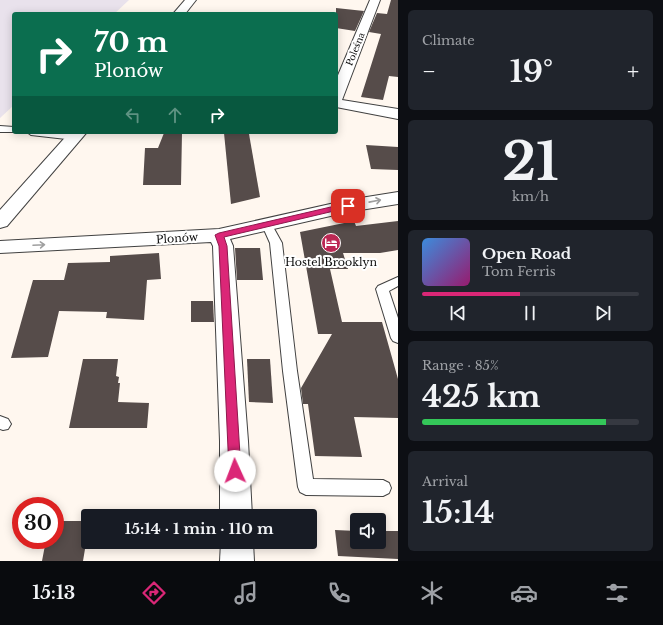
<!DOCTYPE html>
<html lang="en">
<head>
<meta charset="utf-8">
<style>
	:root { --surface:#171b24; --page:#20242c; --text:#f1f3f6; --muted:#9ea1a6; --line:#363941; --accent:#db2777 }
	body { margin:0; font-family:"Libre Baskerville",serif; background:var(--page); color:var(--text); height:100vh; display:flex; flex-direction:column; font-size:15px; white-space:nowrap }
	* { box-sizing:border-box; margin:0 }
	p { font-size:13px; color:var(--muted) }
	.icon { flex:none; width:22px; height:22px; fill:none; stroke:currentColor; stroke-width:2; stroke-linecap:round; stroke-linejoin:round }
	.map { position:relative; flex:1; overflow:hidden }
	.sheet { display:flex; flex-direction:column; gap:10px; padding:10px; background:#0d0f14; width:265px }
	.sheet>* { flex:none }
	.guide { position:absolute; left:12px; top:12px; width:326px; height:122px; border-radius:4px; box-shadow:0 2px 10px #0003; background:#0b6e4f; color:#fff; overflow:hidden }
	.tools { position:absolute; left:350px; top:513px; display:grid; gap:8px }
	.tools a { display:grid; place-items:center; width:36px; height:36px; border-radius:4px; background:var(--surface); box-shadow:0 2px 10px #0003; font-size:20px }
	.speed { position:absolute; left:12px; top:497px; display:flex; gap:8px; font-size:20px; font-weight:700; text-align:center }
	.speed>* { display:grid; place-content:center; width:52px; height:52px; border-radius:50%; background:var(--surface); box-shadow:0 2px 10px #0003; line-height:1 }
	.speed .limit { border:6px solid #d22; background:#fff; color:#111 }
	.pin { position:absolute; display:grid; place-items:center; width:34px; height:34px; color:#fff; margin:-17px; border-radius:8px; box-shadow:0 2px 6px #0006 }
	.me { position:absolute; width:44px; margin:-22px; rotate:358deg; stroke-linejoin:round; filter:drop-shadow(0 0 3px #0008) }
	.turn { display:flex; align-items:center; gap:14px; height:84px; padding:0 16px; font-size:18px }
	.turn .icon { width:52px; height:52px; stroke-width:2.5 }
	.turn b { display:block; font-size:28px; line-height:34px }
	.lanes { display:flex; align-items:center; height:38px; padding:0 16px; background:#0003; justify-content:center; gap:20px; direction:ltr }
	.lanes .off { opacity:.35 }
	.big { font-size:30px; font-weight:700; line-height:1.1 }
	.sheet .widget { flex:1; display:flex; flex-direction:column; justify-content:center; gap:6px; min-width:0; padding:0 14px; border-radius:6px; background:var(--page) }
	.sheet .dial { align-items:center; gap:0 }
	.dial b { font-size:52px; line-height:1 }
	.song { display:flex; align-items:center; gap:12px }
	.cover { width:48px; height:48px; border-radius:6px; background:linear-gradient(135deg,hsl(210 70% 55%),hsl(320 70% 35%)) }
	.played { height:4px; border-radius:2px; background:linear-gradient(90deg,var(--accent) 45%,var(--line) 45%) }
	.keys { display:flex; justify-content:space-around; direction:ltr }
	.heat { display:flex; justify-content:space-between; align-items:center; font-size:22px; direction:ltr }
	.charge { height:6px; border-radius:3px; background:linear-gradient(90deg,#34c759 85%,var(--line) 0) }
	.trip { position:absolute; left:81px; top:509px; width:236px; height:40px; border-radius:4px; background:var(--surface); box-shadow:0 2px 10px #0003; font-weight:700; line-height:40px; text-align:center }
	.menu { display:flex; height:64px; justify-content:space-around; align-items:center; background:#090b0e; color:var(--muted) }
	.menu .icon { width:28px; height:28px }
	.menu .active { color:var(--accent) }
	.menu b { font-size:18px; color:var(--text) }
	main { display:flex; flex:1; min-height:0 }
	.map>svg:first-child { display:block }
</style>
</head>
<body>
<main>
<div class="map">
<svg width="398" height="561" viewBox="0 0 398 561">
	<rect width="100%" height="100%" fill="#fff7ef"/>
	<!-- industrial -->
	<path fill="#e9e2ec" d="M0,0H129L114,14H14V105L0,118Z"/>
	<!-- building -->
	<g fill="#564c4a">
		<path d="M391,0H398V77L389,76L383,100L361,97L381,34L369,32L377,13L387,14Z"/>
		<path d="M336,8L364,11L355,31L336,28Z"/>
		<path d="M164,133H182L181,185H143L145,148H158Z"/>
		<path d="M224,133L249,134L260,197L231,204Z"/>
		<path d="M366,145L398,147V170L371,169Z"/>
		<path d="M354,221L356,226L398,221V250L380,253H343L348,269H330L342,322H382L398,379V418L354,417L362,457L315,456L308,404H303L301,388L332,334H318L300,232Z"/>
		<path d="M235,248H260L263,280H237Z"/>
		<path d="M159,253L161,279L147,280L144,320L106,318L107,312L59,311L48,357L11,358L33,280H64L68,263L110,262V256Z"/>
		<path d="M191,301H213L214,322H191Z"/>
		<path d="M83,359H118L116,376L119,377L118,383H120L118,402L149,403L147,428H69Z"/>
		<path d="M247,359H270L273,403L249,402Z"/>
		<path d="M55,521H88V549H85L83,561H42L46,540H55Z"/>
		<path d="M335,530L357,531V542H379V531H398V559L338,556Z"/>
	</g>
	<g fill="none" stroke-linecap="round" stroke-linejoin="round">
		<defs>
			<g id="service">
				<path d="M0,126L14,127V132H16H0Z"/>
				<path d="M27,132C38,132 71,130 79,137L75,140L31,135Z"/>
				<path d="M267,222L272,225L282,243L297,371L313,479L383,480L389,483L391,488L389,493L383,496L306,495L300,492L298,487L283,371L270,243L262,225Z"/>
				<path d="M398,277V286L389,291L398,318V343L393,341L391,338L376,289L378,286Z"/>
				<path d="M0,416L8,419L11,424L8,429L3,430L0,429Z"/>
			</g>
			<g id="minor">
				<path d="M370,0H380L342,100L398,109V119L336,107V80Z"/>
				<path d="M398,192V204L348,212L230,239L233,246L248,441L252,516H220V441L213,246L211,242L0,253V241L219,229L348,200Z"/>
				<path d="M221,542H253L254,561H220Z"/>
			</g>
			<g id="tertiary">
				<path d="M185,0H196L185,14H173Z"/>
				<path d="M70,132H87L7,226L0,228V210Z"/>
			</g>
		</defs>
		<!-- service casing -->
		<use href="#service" stroke="#414141" stroke-width="2"/>
		<!-- minor casing -->
		<use href="#minor" stroke="#414141" stroke-width="2"/>
		<!-- tertiary casing -->
		<use href="#tertiary" stroke="#414141" stroke-width="2"/>
		<!-- service -->
		<use href="#service" fill="#fff" fill-rule="evenodd"/>
		<!-- minor -->
		<use href="#minor" fill="#fff" fill-rule="evenodd"/>
		<!-- tertiary -->
		<use href="#tertiary" fill="#fff" fill-rule="evenodd"/>
	</g>
	<!-- one-way arrows -->
	<defs><path id="oneway-shaft" d="M-6 0H5M1.5-3L5.5 0L1.5 3" fill="none" stroke-width="1.6" stroke-linecap="round" stroke-linejoin="round"/></defs>
	<g stroke="#9f9f9f">
		<use href="#oneway-shaft" transform="translate(375 201) rotate(-11)"/>
		<use href="#oneway-shaft" transform="translate(39 245) rotate(-3)"/>
	</g>
	<!-- route -->
	<path fill="#db2777" stroke="#8e194d" d="M348,203L352,206L351,207L224,237L227,246L241,471L239,475L235,477L231,475L229,471L219,246L215,235L219,233Z"/>
	<!-- icons -->
	<defs>
		<symbol id="hotel-disc" viewBox="-11 -11 22 22"><circle r="9.5" fill="#bc2854" stroke="#fff"/><path d="M-6-4.5h1.5V1H6V5H4.5V3h-9V5H-6ZM-4 0a1.8 1.8 0 1 1 3.6 0ZM.5 0V-2.5h3Q6-2.5 6 0Z" fill="#fff"/></symbol>
	</defs>
	<g fill-rule="evenodd">
		<use href="#hotel-disc" x="320" y="232" width="22" height="22"/>
	</g>
	<g text-anchor="middle" dominant-baseline="central" stroke-width="4" stroke-linejoin="round" paint-order="stroke">
		<!-- far-street labels -->
		<g font-size="9" fill="#0e0e0e" stroke="#fff">
			<text transform="translate(355 49) rotate(-68)">Poleśna</text>
		</g>
		<!-- street labels -->
		<g font-size="11" fill="#0e0e0e" stroke="#fff">
			<text transform="translate(177 238) rotate(-4)">Plonów</text>
		</g>
		<!-- poi labels -->
		<g font-size="11" fill="#0e0e0e" stroke="#fff">
			<text x="331" y="262">Hostel Brooklyn</text>
		</g>
	</g>
</svg>
<div class="tools">
<a><svg class="icon" aria-label="sound" viewBox="0 0 24 24"><path d="M4 9h4l5-4v14l-5-4H4zM17 9q2 3 0 6"/></svg></a>
</div>
<div class="speed"><div class="limit">30</div></div>
<div class="pin" style="left:348px;top:206px;background:#d93025"><svg class="icon" aria-label="arrive" viewBox="0 0 24 24"><path d="M6 21V4h12l-3 4 3 4H6"/></svg></div>
<svg class="me" style="left:235px;top:471px" viewBox="-20 -20 40 40"><circle r="19" fill="#fff"/><path d="M0-13L10 11 0 6-10 11z" fill="#db2777"/></svg>
<div class="trip">15:14 · 1 min · 110 m</div>
<div class="guide">
<div class="turn"><svg class="icon" aria-label="right" viewBox="0 0 24 24"><path d="M7 20v-9h11M14 6l5 5-5 5"/></svg><div><b>70 m</b>Plonów</div></div>
<div class="lanes"><svg class="icon off" aria-label="left" viewBox="0 0 24 24"><path d="M17 20v-9H6M10 6l-5 5 5 5"/></svg><svg class="icon off" aria-label="ahead" viewBox="0 0 24 24"><path d="M12 20V5M6 11l6-6 6 6"/></svg><svg class="icon" aria-label="right" viewBox="0 0 24 24"><path d="M7 20v-9h11M14 6l5 5-5 5"/></svg></div>
</div>
</div>
<section class="sheet">
<div class="widget"><p>Climate</p>
<div class="heat"><a>−</a><b class="big">19°</b><a>+</a></div>
</div>
<div class="widget dial"><b>21</b><p>km/h</p></div>
<div class="widget">
<div class="song"><i class="cover"></i><div><b>Open Road</b><p>Tom Ferris</p></div></div>
<div class="played"></div>
<div class="keys"><svg class="icon" aria-label="previous" viewBox="0 0 24 24"><path d="M18 5L8 12l10 7zM5 5v14"/></svg><svg class="icon" aria-label="pause" viewBox="0 0 24 24"><path d="M8 5v14M16 5v14"/></svg><svg class="icon" aria-label="next" viewBox="0 0 24 24"><path d="M6 5l10 7-10 7zM19 5v14"/></svg></div>
</div>
<div class="widget"><p>Range · 85%</p><b class="big">425 km</b><div class="charge"></div></div>
<div class="widget"><p>Arrival</p><b class="big">15:14</b></div>
</section>
</main>
<nav class="menu">
<b>15:13</b>
<svg class="icon active" aria-label="directions" viewBox="0 0 24 24"><path d="M12 3l9 9-9 9-9-9zM9 14v-3h6M13 9l2 2-2 2"/></svg>
<svg class="icon" aria-label="music" viewBox="0 0 24 24"><path d="M9 18V5l10-2v13"/><circle cx="6" cy="18" r="3"/><circle cx="16" cy="16" r="3"/></svg>
<svg class="icon" aria-label="phone" viewBox="0 0 24 24"><path d="M5 4h4l2 5-3 2q2 4 5 5l2-3 5 2v4C11 20 4 13 5 4z"/></svg>
<svg class="icon" aria-label="climate" viewBox="0 0 24 24"><path d="M12 3v18M4 7l16 10M4 17L20 7"/></svg>
<svg class="icon" aria-label="car" viewBox="0 0 24 24"><path d="M5 17H2v-5l4-1 3-4h7l3 4 3 1v5h-3M9 17h6M6 11h13"/><circle cx="7" cy="17" r="2"/><circle cx="17" cy="17" r="2"/></svg>
<svg class="icon" aria-label="filters" viewBox="0 0 24 24"><path d="M4 7h16M4 17h16"/><circle cx="9" cy="7" r="2"/><circle cx="15" cy="17" r="2"/></svg>
</nav>
</body>
</html>
